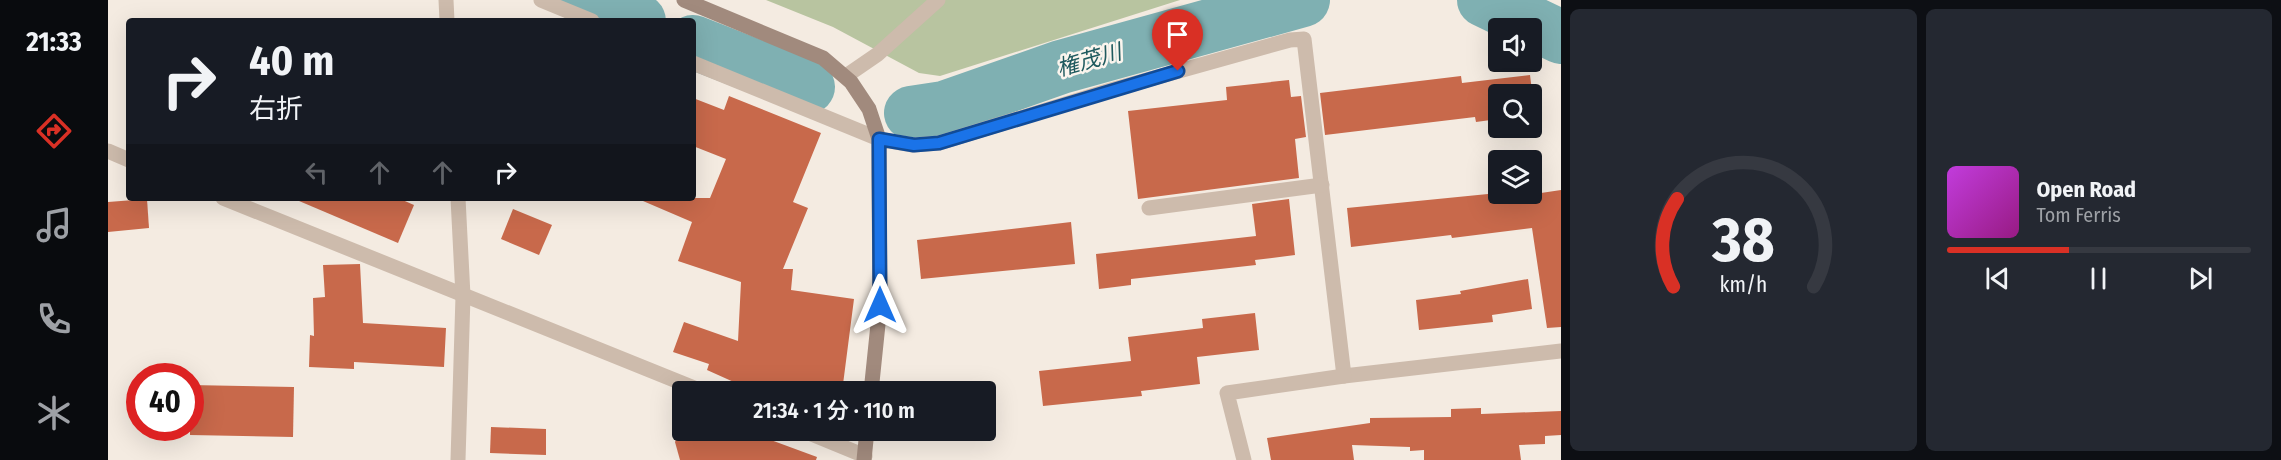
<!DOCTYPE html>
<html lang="ja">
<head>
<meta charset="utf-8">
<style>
	:root { --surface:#171b24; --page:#242831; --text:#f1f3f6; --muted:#9ea1a6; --line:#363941; --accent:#d93025 }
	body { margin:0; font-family:"Fira Sans Condensed","Noto Sans JP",sans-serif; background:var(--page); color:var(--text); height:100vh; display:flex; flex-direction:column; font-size:22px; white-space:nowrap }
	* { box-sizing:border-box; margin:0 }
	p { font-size:20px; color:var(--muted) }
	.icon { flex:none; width:33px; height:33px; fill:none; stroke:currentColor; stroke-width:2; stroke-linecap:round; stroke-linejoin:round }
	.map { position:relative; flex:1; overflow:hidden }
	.details { display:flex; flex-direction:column; gap:9px; padding:9px; background:#0d0f14; width:720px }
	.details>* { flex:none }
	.hud { position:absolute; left:18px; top:18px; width:570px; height:183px; border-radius:6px; box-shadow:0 6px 24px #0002; background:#171b24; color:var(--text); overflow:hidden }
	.tools { position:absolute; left:1380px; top:18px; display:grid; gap:12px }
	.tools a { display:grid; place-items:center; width:54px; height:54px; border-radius:6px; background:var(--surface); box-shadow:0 6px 24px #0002; font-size:30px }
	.speed { position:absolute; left:18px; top:363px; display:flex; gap:12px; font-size:30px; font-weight:700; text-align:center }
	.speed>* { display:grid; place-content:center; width:78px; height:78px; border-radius:50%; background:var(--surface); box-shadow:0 6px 24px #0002; line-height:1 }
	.speed .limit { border:9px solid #d22; background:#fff; color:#111 }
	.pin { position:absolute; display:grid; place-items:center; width:51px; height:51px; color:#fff; margin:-62px -26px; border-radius:50% 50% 50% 0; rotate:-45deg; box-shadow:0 0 6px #0007 }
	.pin .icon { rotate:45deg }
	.me { position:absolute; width:66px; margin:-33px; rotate:0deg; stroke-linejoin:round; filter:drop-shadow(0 0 4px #0008) }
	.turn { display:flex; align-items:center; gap:21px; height:126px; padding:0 24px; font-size:27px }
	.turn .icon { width:78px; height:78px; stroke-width:2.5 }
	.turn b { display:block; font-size:42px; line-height:51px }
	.lanes { display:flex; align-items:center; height:57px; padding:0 24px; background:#0003; justify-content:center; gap:30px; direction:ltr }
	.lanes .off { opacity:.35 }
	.details .widget { flex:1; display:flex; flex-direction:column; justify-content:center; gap:9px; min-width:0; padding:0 21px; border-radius:9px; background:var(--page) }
	.details .dial { align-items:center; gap:0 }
	.dial svg { height:156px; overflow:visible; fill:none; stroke:var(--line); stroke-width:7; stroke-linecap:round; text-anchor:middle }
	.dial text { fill:var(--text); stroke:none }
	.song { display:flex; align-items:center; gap:18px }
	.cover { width:72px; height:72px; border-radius:9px; background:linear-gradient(135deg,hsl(290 70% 55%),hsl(310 70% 35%)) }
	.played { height:6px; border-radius:3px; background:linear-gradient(90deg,var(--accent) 40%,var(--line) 40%) }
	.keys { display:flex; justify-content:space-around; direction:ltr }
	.details .tiles { flex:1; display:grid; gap:9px; grid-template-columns:repeat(2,1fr) }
	.trip { position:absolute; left:564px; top:381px; width:324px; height:60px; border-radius:6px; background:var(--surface); box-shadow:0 6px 24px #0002; font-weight:600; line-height:60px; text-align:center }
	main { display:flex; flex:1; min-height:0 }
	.tab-bar { display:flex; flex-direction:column; width:108px; justify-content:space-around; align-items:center; background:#090b0e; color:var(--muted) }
	.tab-bar .icon { width:42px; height:42px }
	.tab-bar .current { color:var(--accent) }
	.tab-bar b { font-size:27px; color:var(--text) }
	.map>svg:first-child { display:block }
</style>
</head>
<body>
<main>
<nav class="tab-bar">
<b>21:33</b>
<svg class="icon current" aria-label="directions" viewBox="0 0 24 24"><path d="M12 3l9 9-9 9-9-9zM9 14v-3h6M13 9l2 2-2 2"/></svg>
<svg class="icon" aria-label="music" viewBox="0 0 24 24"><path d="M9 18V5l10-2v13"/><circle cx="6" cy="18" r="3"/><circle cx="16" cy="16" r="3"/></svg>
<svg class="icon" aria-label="phone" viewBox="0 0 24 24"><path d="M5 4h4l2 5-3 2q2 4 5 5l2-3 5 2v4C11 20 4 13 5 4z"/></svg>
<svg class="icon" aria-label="climate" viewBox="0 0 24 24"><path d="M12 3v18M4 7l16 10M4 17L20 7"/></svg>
</nav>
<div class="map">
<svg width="1453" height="460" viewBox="0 0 1453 460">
	<rect width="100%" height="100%" fill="#f4ebe1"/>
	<!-- green -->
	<path fill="#b8c4a0" d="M658,0H1072L832,76L811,73L725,27Z"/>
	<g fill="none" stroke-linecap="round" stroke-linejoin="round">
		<!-- river -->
		<g stroke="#7fb0b2" stroke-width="54">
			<path d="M477,0L531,21"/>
			<path d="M1376,0L1453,37"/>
			<path d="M585,42L700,87"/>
			<path d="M803,113L836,108L953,67L1195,0"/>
		</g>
	</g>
	<!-- building -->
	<g fill="#c8694b">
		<path d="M1422,75L1427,115H1424V94H1390V119L1368,122L1367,117L1217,135L1212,93L1353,76L1354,83Z"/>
		<path d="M1181,80L1183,97L1193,96L1198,137L1187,139L1191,178L1030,199L1020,111L1119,100L1118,87Z"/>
		<path d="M621,96L713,133L685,202L700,208L675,269H685L683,290L746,299L734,392H648L599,370L601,364L565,352L576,322L630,341L633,282L570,261L584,222L528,198H602L618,159L585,146V98L616,110Z"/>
		<path d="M1432,188L1433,193L1453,190V327L1439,328L1424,228L1344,238L1343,235L1243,247L1239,208L1390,193L1424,194V189Z"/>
		<path d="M184,198H290L306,205L290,243Z"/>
		<path d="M39,199L41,228L0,232V202Z"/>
		<path d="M1181,199L1187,255L1147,260L1148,265L1023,279V285L991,289L988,254L1148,236L1144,204Z"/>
		<path d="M405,209L444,225L431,255L393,239Z"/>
		<path d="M963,222L967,264L813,279L809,240Z"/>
		<path d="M252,264L255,323L338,328L336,367L246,362V369L201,367L202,335L206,336L205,298L217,297L215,265Z"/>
		<path d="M1420,279L1424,309L1384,315L1385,322L1311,330L1308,300L1353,294L1352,291Z"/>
		<path d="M1147,313L1151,350L1089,357L1092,384L1033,391L1034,396L935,406L931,371L1023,361L1020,337L1095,328L1094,319Z"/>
		<path d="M82,385L186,387L185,437L82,435Z"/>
		<path d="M1373,408V414L1453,411V435L1437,436V444L1411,445L1413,460H1316V450L1302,451V447L1244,445L1246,460H1163L1159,438L1262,423V418L1343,417V409Z"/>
		<path d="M383,427L438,429V455L382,453Z"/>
		<path d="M572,430H636L709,457L708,460H572L567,442Z"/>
	</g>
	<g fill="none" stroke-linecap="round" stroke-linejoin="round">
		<!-- lane -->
		<path stroke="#cdbbac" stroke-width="15" d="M738,76L770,54L830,0"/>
		<!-- street -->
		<g stroke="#cdbbac" stroke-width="15">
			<path d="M338,0L339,21"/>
			<path d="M433,0L484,21"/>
			<path d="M585,63L771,139L805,145L831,143L1003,90L1182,40L1196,39L1236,376L1453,351"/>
			<path d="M0,151L21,160"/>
			<path d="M115,198L596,392"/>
			<path d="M350,198L355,296L350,460"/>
			<path d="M1041,208L1214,185"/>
			<path d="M694,430L757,456"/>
			<path d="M1136,460L1119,393L1236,376"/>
		</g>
		<!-- secondary -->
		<g stroke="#a18a7d" stroke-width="15">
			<path d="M576,0L715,58L743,82L761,109L771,139V175L772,305L763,392"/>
			<path d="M756,460L759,430"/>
		</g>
	</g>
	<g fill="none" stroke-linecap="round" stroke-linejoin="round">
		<defs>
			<path id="route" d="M772,305L771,139L806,145L831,143L1070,71"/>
		</defs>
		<!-- route casing -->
		<use href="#route" stroke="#114b97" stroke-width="15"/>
		<!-- route -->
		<use href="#route" stroke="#1a73e8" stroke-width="10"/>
	</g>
	<g text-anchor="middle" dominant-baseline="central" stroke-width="5" stroke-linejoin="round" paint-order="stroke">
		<!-- water labels -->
		<g font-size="22" font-style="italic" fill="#1f5a5e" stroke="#fbf5ee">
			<text transform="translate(981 60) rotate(-16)">権茂川</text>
		</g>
	</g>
</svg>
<div class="tools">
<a><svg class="icon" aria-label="sound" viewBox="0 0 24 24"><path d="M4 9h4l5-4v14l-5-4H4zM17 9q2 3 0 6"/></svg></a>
<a><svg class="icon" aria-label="search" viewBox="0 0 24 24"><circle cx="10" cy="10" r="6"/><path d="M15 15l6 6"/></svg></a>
<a><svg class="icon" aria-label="layers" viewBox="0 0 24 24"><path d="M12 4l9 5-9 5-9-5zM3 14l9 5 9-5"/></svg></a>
</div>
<div class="speed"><div class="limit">40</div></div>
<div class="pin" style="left:1070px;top:71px;background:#d93025"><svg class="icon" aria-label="arrive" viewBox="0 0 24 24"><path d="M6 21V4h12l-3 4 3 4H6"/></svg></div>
<svg class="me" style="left:772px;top:305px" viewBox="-20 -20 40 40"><path d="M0-17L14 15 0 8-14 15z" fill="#1a73e8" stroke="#fff" stroke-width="4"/></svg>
<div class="trip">21:34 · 1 分 · 110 m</div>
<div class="hud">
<div class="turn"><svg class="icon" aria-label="right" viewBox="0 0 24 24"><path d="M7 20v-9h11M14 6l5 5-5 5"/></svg><div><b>40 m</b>右折</div></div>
<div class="lanes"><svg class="icon off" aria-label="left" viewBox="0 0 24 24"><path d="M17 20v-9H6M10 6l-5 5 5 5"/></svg><svg class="icon off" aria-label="ahead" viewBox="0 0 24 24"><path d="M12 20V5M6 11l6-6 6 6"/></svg><svg class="icon off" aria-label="ahead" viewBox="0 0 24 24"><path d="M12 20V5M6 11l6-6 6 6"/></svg><svg class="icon" aria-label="right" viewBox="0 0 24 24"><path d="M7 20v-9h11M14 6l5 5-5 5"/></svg></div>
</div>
</div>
<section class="details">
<div class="tiles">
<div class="widget dial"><svg viewBox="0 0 100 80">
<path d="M14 69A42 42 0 1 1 86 69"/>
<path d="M14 69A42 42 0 0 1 16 24" stroke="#d93025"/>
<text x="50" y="56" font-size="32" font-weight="700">38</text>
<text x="50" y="72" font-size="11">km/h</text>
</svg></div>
<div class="widget">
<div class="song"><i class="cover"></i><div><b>Open Road</b><p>Tom Ferris</p></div></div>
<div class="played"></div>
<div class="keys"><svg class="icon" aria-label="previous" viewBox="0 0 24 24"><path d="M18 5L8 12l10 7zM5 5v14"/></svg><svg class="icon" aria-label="pause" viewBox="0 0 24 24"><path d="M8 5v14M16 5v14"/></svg><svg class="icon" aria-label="next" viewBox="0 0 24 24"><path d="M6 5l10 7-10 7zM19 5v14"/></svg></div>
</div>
</div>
</section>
</main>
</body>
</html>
